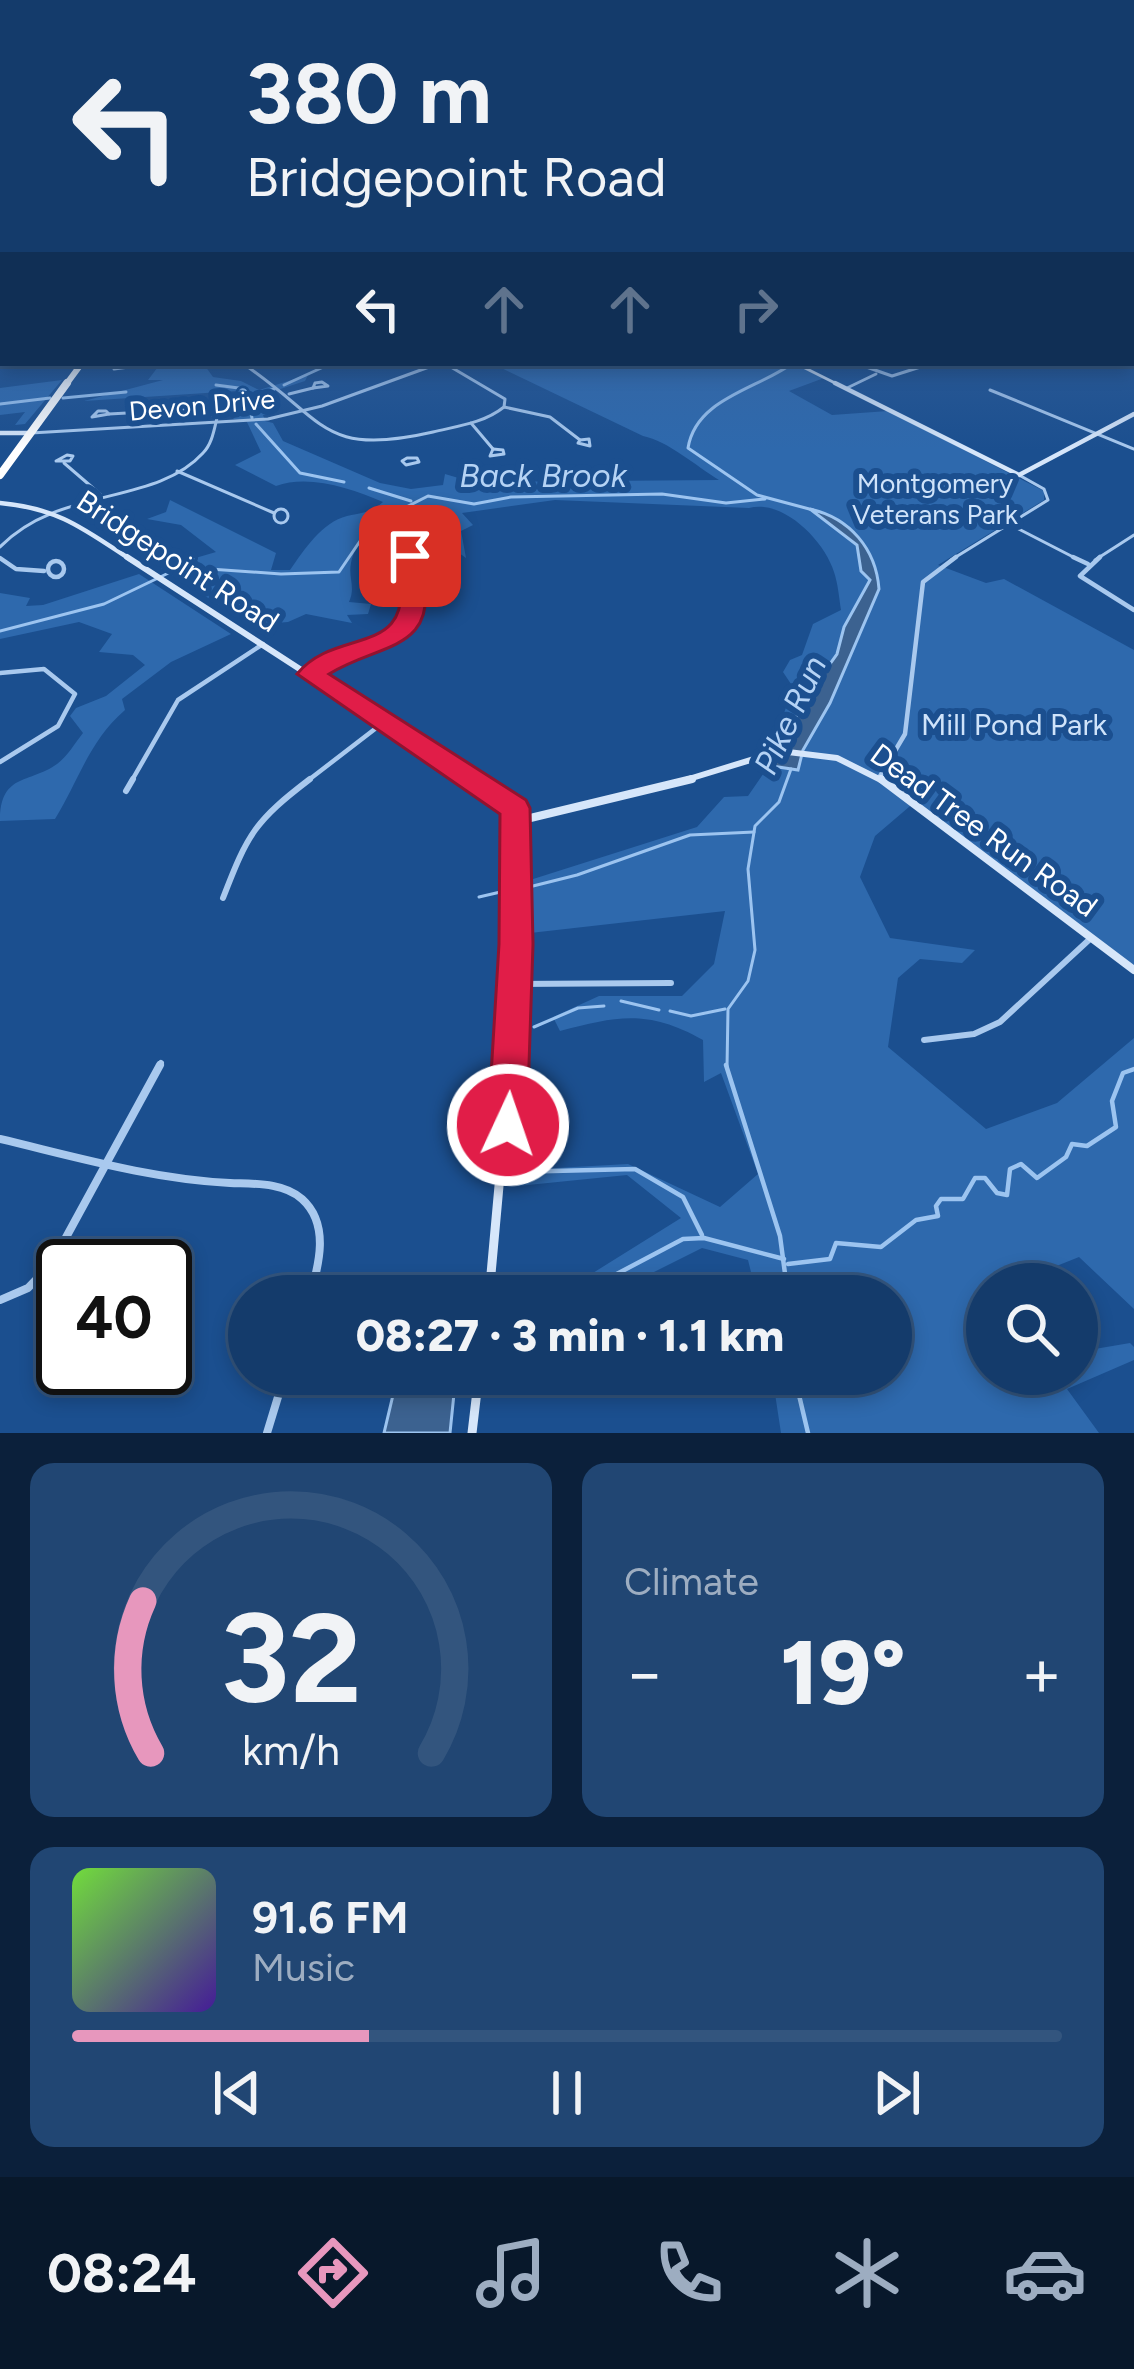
<!DOCTYPE html>
<html lang="en">
<head>
<meta charset="utf-8">
<style>
	:root { --surface:#143b6b; --page:#214673; --text:#f1f3f6; --muted:#9dadc1; --line:#33557e; --accent:#e797bd }
	body { margin:0; font-family:Figtree,sans-serif; background:var(--page); color:var(--text); height:100vh; display:flex; flex-direction:column; font-size:45px; white-space:nowrap }
	* { box-sizing:border-box; margin:0 }
	p { font-size:39px; color:var(--muted) }
	.icon { flex:none; width:66px; height:66px; fill:none; stroke:currentColor; stroke-width:2; stroke-linecap:round; stroke-linejoin:round }
	.map { position:relative; height:1433px; overflow:hidden }
	.details { display:flex; flex-direction:column; gap:30px; padding:30px; background:#0b203b; flex:1 }
	.details>* { flex:none }
	.top-card { position:absolute; left:0px; top:0px; width:1134px; height:366px; box-shadow:0 6px 18px #0003,0 0 0 3px var(--line); background:#143b6b; color:var(--text); overflow:hidden }
	.tools { position:absolute; left:966px; top:1263px; display:grid; gap:24px }
	.tools a { display:grid; place-items:center; width:132px; height:132px; border-radius:50%; background:var(--surface); box-shadow:0 6px 18px #0003,0 0 0 3px var(--line); font-size:60px }
	.speed { position:absolute; left:36px; top:1239px; display:flex; gap:24px; font-size:60px; font-weight:700; text-align:center }
	.speed>* { display:grid; place-content:center; width:156px; height:156px; border-radius:50%; background:var(--surface); box-shadow:0 6px 18px #0003,0 0 0 3px var(--line); line-height:1 }
	.speed .limit { border:6px solid #111; border-radius:18px; background:#fff; color:#111 }
	.pin { position:absolute; display:grid; place-items:center; width:102px; height:102px; color:#fff; margin:-51px; border-radius:24px; box-shadow:0 6px 18px #0006 }
	.me { position:absolute; width:132px; margin:-66px; rotate:3deg; stroke-linejoin:round; filter:drop-shadow(0 0 9px #0008) }
	.turn { display:flex; align-items:center; gap:42px; height:252px; padding:0 48px; font-size:54px }
	.turn .icon { width:156px; height:156px; stroke-width:2.5 }
	.turn b { display:block; font-size:84px; line-height:102px }
	.lanes { display:flex; align-items:center; height:114px; padding:0 48px; background:#0003; justify-content:center; gap:60px; direction:ltr }
	.lanes .off { opacity:.35 }
	.big { font-size:90px; font-weight:800; line-height:1.1 }
	.details .tile { flex:1; display:flex; flex-direction:column; justify-content:center; gap:18px; min-width:0; padding:0 42px; border-radius:24px; background:var(--page) }
	.details .dial { align-items:center; gap:0 }
	.dial svg { height:312px; overflow:visible; fill:none; stroke:var(--line); stroke-width:7; stroke-linecap:round; text-anchor:middle }
	.dial text { fill:var(--text); stroke:none }
	.song { display:flex; align-items:center; gap:36px }
	.cover { width:144px; height:144px; border-radius:18px; background:linear-gradient(135deg,hsl(100 70% 55%),hsl(260 70% 35%)) }
	.played { height:12px; border-radius:6px; background:linear-gradient(90deg,var(--accent) 30%,var(--line) 30%) }
	.keys { display:flex; justify-content:space-around; direction:ltr }
	.heat { display:flex; justify-content:space-between; align-items:center; font-size:66px; direction:ltr }
	.details .tiles { flex:1; display:grid; gap:30px; grid-template-columns:1fr 1fr }
	.tile:last-child { grid-column:span 2 }
	.trip { position:absolute; left:228px; top:1275px; width:684px; height:120px; border-radius:60px; background:var(--surface); box-shadow:0 6px 18px #0003,0 0 0 3px var(--line); font-weight:800; line-height:120px; text-align:center }
	.tab-bar { display:flex; height:192px; justify-content:space-around; align-items:center; background:#08182b; color:var(--muted) }
	.tab-bar .icon { width:84px; height:84px }
	.tab-bar .on { color:var(--accent) }
	.tab-bar b { font-size:54px; color:var(--text) }
	.map>svg:first-child { display:block }
</style>
</head>
<body>
<div class="map">
<svg width="1134" height="1433" viewBox="0 0 1134 1433">
	<rect width="100%" height="100%" fill="#1b4f8f"/>
	<!-- green -->
	<g fill="#2e69ad">
		<path d="M161,363H203L213,377L241,381L259,390L308,375L305,381L262,395L271,414L263,415L265,421L273,423L283,441L380,483L411,489L443,485L445,474L472,482L719,480C696,466 668,441 643,436L491,363H791L824,378L789,391L832,415L888,411L1044,491V500L938,565L986,583L1004,579L1134,650V969L916,801L875,836L860,877L890,938L975,950L962,963L920,959L898,978L888,1047L986,1129L1057,1103L1134,1038V1309L1079,1257L1029,1277L1031,1284H987V1374H1077V1352L1130,1343L1134,1347V1360L1067,1389L1099,1433H781L772,1374H891V1296H757L748,1260L702,1248L606,1296H556L681,1218L627,1175L518,1186L519,1170L628,1164L720,1207L758,1174L721,1073L704,1082L703,1040C648,1009 617,1016 560,1031L553,1017L599,996H682L714,964L725,911L530,933V880L697,827L724,797L748,796L790,735L781,722L793,687L783,672L790,660L802,655L813,624L841,610C839,597 838,584 834,572C824,540 783,499 749,508L555,500L462,513L473,525L461,531L466,558L448,545L440,515C405,518 361,521 351,563C348,578 356,587 349,602L371,604L368,614L347,615L352,623L306,614L288,622L251,625L161,568L216,552L181,525L147,519L166,512L170,500L276,553L271,570H290C304,550 322,522 347,516C364,512 369,514 383,502C351,488 308,474 276,486L235,465L261,452L246,420L233,419L239,413L232,404L236,391L84,401L163,380H148Z"/>
		<path d="M62,380L25,424L15,425L25,412L0,415V388Z"/>
		<path d="M139,574L231,634L171,662L122,699L125,710C89,741 79,780 55,819L0,821C0,773 29,784 57,764C67,757 75,743 83,733L70,716L76,708L106,696L145,665L133,655L99,652L112,634L79,622L0,639V593L30,598L26,606L43,605Z"/>
	</g>
	<!-- water -->
	<g fill="#3c6290" stroke="#9cc4f0" stroke-width="3">
		<path d="M810,509C850,518 876,549 879,589L830,703L803,750L798,770L772,766L799,711L807,706L810,692L837,654L844,627L870,580L861,571L857,545Z"/>
		<path d="M398,1374H456L450,1433H384Z"/>
	</g>
	<g fill="none" stroke-linecap="round" stroke-linejoin="round">
		<!-- stream-far1 -->
		<g stroke="#9cc4f0" stroke-width="3">
			<path d="M793,363C758,389 696,398 688,448L757,495L813,510"/>
			<path d="M216,385L246,389L252,418"/>
			<path d="M284,385L330,364"/>
			<path d="M63,398L126,392"/>
			<path d="M247,399L274,389"/>
			<path d="M0,404L50,398"/>
			<path d="M256,424L300,473L344,482"/>
			<path d="M369,488L411,501"/>
			<path d="M0,631L104,604L181,567L281,574L339,572L371,525L428,496L474,504L511,497L662,494L726,503L765,499"/>
			<path d="M529,887L577,875L690,835L754,832"/>
			<path d="M479,897L509,890"/>
			<path d="M621,1001L659,1010"/>
			<path d="M670,1011L691,1016L725,1009"/>
			<path d="M534,1027L578,1008L604,1006"/>
			<path d="M727,1068L728,1009L748,981L755,950L748,869L755,826L779,802L791,769"/>
		</g>
		<!-- stream -->
		<g stroke="#9cc4f0" stroke-width="4.5">
			<path d="M726,1065L780,1236L788,1296"/>
			<path d="M512,1172L635,1169L683,1197L702,1235"/>
			<path d="M788,1264L830,1259L836,1243L881,1247L916,1220L938,1216L936,1206L941,1199H963L975,1178H985L997,1193L1007,1195L1010,1169L1021,1164L1037,1178L1066,1157L1072,1144L1087,1146L1116,1127L1112,1101L1123,1073L1134,1069"/>
			<path d="M575,1296L683,1239L704,1238L784,1259"/>
			<path d="M794,1374L808,1433"/>
		</g>
		<!-- street-far3 -->
		<g stroke="#a9c9ee" stroke-width="3">
			<path d="M242,363C326,419 320,458 433,432C458,426 484,423 504,407L505,399L444,363"/>
			<path d="M855,363L892,376L933,363"/>
			<path d="M121,365H127L129,367L114,369Z"/>
			<path d="M322,382L328,386L313,388L315,383Z"/>
			<path d="M847,388L876,374"/>
			<path d="M990,390L1134,449"/>
			<path d="M289,394L313,388"/>
			<path d="M504,407L550,417L580,440"/>
			<path d="M98,411H106L109,414L92,417Z"/>
			<path d="M471,423L493,449"/>
			<path d="M31,433L268,419L322,406L440,363"/>
			<path d="M589,439L590,446L578,443L580,440Z"/>
			<path d="M493,449L503,450L504,454L490,456Z"/>
			<path d="M67,455L73,456L70,461H56Z"/>
			<path d="M407,458H417L419,462L406,465L402,461Z"/>
			<path d="M64,463L100,494"/>
			<path d="M177,471L274,513"/>
			<circle cx="281" cy="516" r="7"/>
			<path d="M1009,524L1079,560"/>
			<path d="M0,547C59,486 155,506 203,453C212,444 214,430 217,418L200,409L109,414"/>
			<path d="M951,560L1048,500L1044,489L1019,475"/>
			<path d="M1095,560L1134,535"/>
		</g>
		<!-- street-far2 -->
		<g stroke="#a9c9ee" stroke-width="4.5">
			<circle cx="409" cy="561" r="8"/>
			<path d="M1073,557L1088,564"/>
			<path d="M1100,557L1080,576L1134,610"/>
			<path d="M0,558L16,569L44,571"/>
			<circle cx="56" cy="569" r="8"/>
			<path d="M0,673L44,669L75,694L58,726L0,762"/>
			<path d="M310,674C369,641 420,652 411,567"/>
			<path d="M879,778L905,734L923,582L956,557"/>
			<path d="M131,782L178,700L263,644"/>
			<path d="M306,782L384,722"/>
		</g>
		<!-- street-far1 -->
		<g stroke="#a9c9ee" stroke-width="6">
			<path d="M126,791L133,779"/>
			<path d="M223,898C248,833 255,821 310,779"/>
			<path d="M514,984L671,983"/>
			<path d="M924,1040L974,1034L1000,1022L1091,938"/>
			<path d="M158,1068L161,1063"/>
		</g>
		<!-- street -->
		<g stroke="#a9c9ee" stroke-width="8">
			<path d="M0,1139C76,1157 151,1179 230,1183C253,1184 283,1182 302,1199C330,1224 319,1265 310,1296"/>
			<path d="M0,1300L28,1288L52,1263L160,1065"/>
			<path d="M267,1433L285,1374"/>
		</g>
		<!-- secondary-far4 -->
		<path stroke="#d6e6fa" stroke-width="3" d="M795,363L841,386"/>
		<!-- secondary-far3 -->
		<g stroke="#d6e6fa" stroke-width="4.5">
			<path d="M835,383L1019,475L1134,414"/>
			<path d="M0,433H31"/>
			<path d="M0,503C58,508 84,529 131,560"/>
		</g>
		<!-- secondary-far2 -->
		<g stroke="#d6e6fa" stroke-width="6">
			<path d="M127,557L474,782"/>
			<path d="M679,782L780,751L837,758L885,782"/>
		</g>
		<!-- secondary-far1 -->
		<g stroke="#d6e6fa" stroke-width="8">
			<path d="M469,779L515,809L510,1068"/>
			<path d="M881,779L1134,970"/>
			<path d="M518,821L692,779"/>
		</g>
		<!-- secondary -->
		<g stroke="#d6e6fa" stroke-width="9">
			<path d="M489,1296L510,1065"/>
			<path d="M472,1433L479,1374"/>
		</g>
		<!-- highway-far1 -->
		<path stroke="#fff" stroke-width="6" d="M65,386L82,363"/>
		<!-- highway -->
		<path stroke="#fff" stroke-width="8" d="M0,475L67,383"/>
	</g>
	<!-- sky -->
	<linearGradient id="sky" x2="0" y2="1"><stop stop-color="#0f2b4f"/><stop offset="0.55" stop-color="#39639b"/><stop offset="1" stop-color="#39639b" stop-opacity="0"/></linearGradient>
	<rect width="1134" height="450" fill="url(#sky)"/>
	<!-- route -->
	<path fill="#e11d48" stroke="#92132f" stroke-width="3" d="M410,549L431,561L423,570C440,653 380,642 329,674L526,800L530,808L533,944L527,1125L521,1138L508,1144L494,1138L488,1125L499,944L500,814L297,674C338,624 416,662 399,567L404,562L398,556Z"/>
	<g text-anchor="middle" dominant-baseline="central" stroke-width="12" stroke-linejoin="round" paint-order="stroke">
		<!-- far-street labels -->
		<g font-size="27" fill="#fff" stroke="#1b4f8f">
			<text transform="translate(202 405) rotate(-5)">Devon Drive</text>
		</g>
		<!-- far-park labels -->
		<g font-size="27" fill="#cfe3fa" stroke="#1b4f8f">
			<text x="935" y="483">Montgomery<tspan x="935" dy="31">Veterans Park</tspan></text>
		</g>
		<!-- street labels -->
		<g font-size="30" fill="#fff" stroke="#1b4f8f">
			<text transform="translate(178 561) rotate(33)">Bridgepoint Road</text>
			<text transform="translate(984 830) rotate(36)">Dead Tree Run Road</text>
		</g>
		<!-- park labels -->
		<g font-size="30" fill="#cfe3fa" stroke="#1b4f8f">
			<text x="1014" y="724">Mill Pond Park</text>
		</g>
		<!-- water labels -->
		<g font-size="33" font-style="italic" fill="#b5d3f5" stroke="#1b4f8f">
			<text x="543" y="475">Back Brook</text>
			<text transform="translate(790 715) rotate(-65)">Pike Run</text>
		</g>
	</g>
</svg>
<div class="tools">
<a><svg class="icon" aria-label="search" viewBox="0 0 24 24"><circle cx="10" cy="10" r="6"/><path d="M15 15l6 6"/></svg></a>
</div>
<div class="speed"><div class="limit">40</div></div>
<div class="pin" style="left:410px;top:556px;background:#d93025"><svg class="icon" aria-label="arrive" viewBox="0 0 24 24"><path d="M6 21V4h12l-3 4 3 4H6"/></svg></div>
<svg class="me" style="left:508px;top:1125px" viewBox="-20 -20 40 40"><circle r="17" fill="#e11d48" stroke="#fff" stroke-width="3"/><path d="M0-11L8 9 0 5-8 9z" fill="#fff"/></svg>
<div class="trip">08:27 · 3 min · 1.1 km</div>
<div class="top-card">
<div class="turn"><svg class="icon" aria-label="left" viewBox="0 0 24 24"><path d="M17 20v-9H6M10 6l-5 5 5 5"/></svg><div><b>380 m</b>Bridgepoint Road</div></div>
<div class="lanes"><svg class="icon" aria-label="left" viewBox="0 0 24 24"><path d="M17 20v-9H6M10 6l-5 5 5 5"/></svg><svg class="icon off" aria-label="ahead" viewBox="0 0 24 24"><path d="M12 20V5M6 11l6-6 6 6"/></svg><svg class="icon off" aria-label="ahead" viewBox="0 0 24 24"><path d="M12 20V5M6 11l6-6 6 6"/></svg><svg class="icon off" aria-label="right" viewBox="0 0 24 24"><path d="M7 20v-9h11M14 6l5 5-5 5"/></svg></div>
</div>
</div>
<section class="details">
<div class="tiles">
<div class="tile dial"><svg viewBox="0 0 100 80">
<path d="M14 69A42 42 0 1 1 86 69"/>
<path d="M14 69A42 42 0 0 1 12 30" stroke="#e797bd"/>
<text x="50" y="56" font-size="32" font-weight="700">32</text>
<text x="50" y="72" font-size="11">km/h</text>
</svg></div>
<div class="tile"><p>Climate</p>
<div class="heat"><a>−</a><b class="big">19°</b><a>+</a></div>
</div>
<div class="tile">
<div class="song"><i class="cover"></i><div><b>91.6 FM</b><p>Music</p></div></div>
<div class="played"></div>
<div class="keys"><svg class="icon" aria-label="previous" viewBox="0 0 24 24"><path d="M18 5L8 12l10 7zM5 5v14"/></svg><svg class="icon" aria-label="pause" viewBox="0 0 24 24"><path d="M8 5v14M16 5v14"/></svg><svg class="icon" aria-label="next" viewBox="0 0 24 24"><path d="M6 5l10 7-10 7zM19 5v14"/></svg></div>
</div>
</div>
</section>
<nav class="tab-bar">
<b>08:24</b>
<svg class="icon on" aria-label="directions" viewBox="0 0 24 24"><path d="M12 3l9 9-9 9-9-9zM9 14v-3h6M13 9l2 2-2 2"/></svg>
<svg class="icon" aria-label="music" viewBox="0 0 24 24"><path d="M9 18V5l10-2v13"/><circle cx="6" cy="18" r="3"/><circle cx="16" cy="16" r="3"/></svg>
<svg class="icon" aria-label="phone" viewBox="0 0 24 24"><path d="M5 4h4l2 5-3 2q2 4 5 5l2-3 5 2v4C11 20 4 13 5 4z"/></svg>
<svg class="icon" aria-label="climate" viewBox="0 0 24 24"><path d="M12 3v18M4 7l16 10M4 17L20 7"/></svg>
<svg class="icon" aria-label="car" viewBox="0 0 24 24"><path d="M5 17H2v-5l4-1 3-4h7l3 4 3 1v5h-3M9 17h6M6 11h13"/><circle cx="7" cy="17" r="2"/><circle cx="17" cy="17" r="2"/></svg>
</nav>
</body>
</html>
